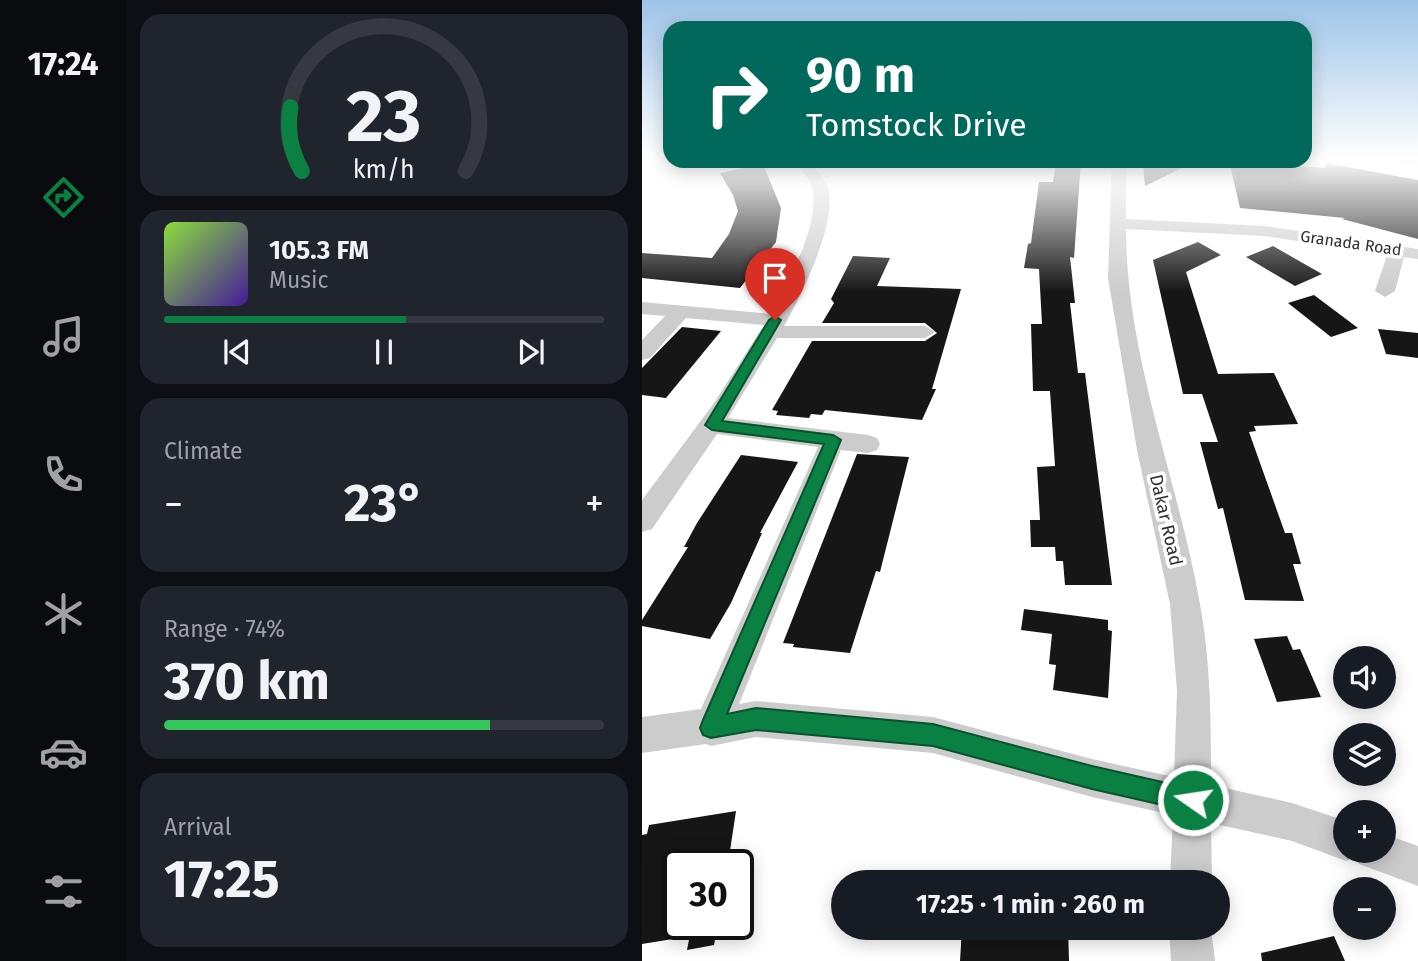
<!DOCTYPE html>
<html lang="en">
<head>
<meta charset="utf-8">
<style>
	:root { --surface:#171b24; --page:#20242c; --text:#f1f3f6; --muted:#9ea1a6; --line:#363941; --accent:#0b8043 }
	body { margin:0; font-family:"Fira Sans",sans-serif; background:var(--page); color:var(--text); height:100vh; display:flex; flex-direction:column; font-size:26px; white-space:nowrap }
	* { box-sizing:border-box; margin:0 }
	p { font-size:23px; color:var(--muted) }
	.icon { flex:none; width:38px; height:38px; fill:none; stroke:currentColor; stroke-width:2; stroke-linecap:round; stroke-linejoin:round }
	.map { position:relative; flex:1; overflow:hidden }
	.details { display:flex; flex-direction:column; gap:14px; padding:14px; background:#0d0f14; width:516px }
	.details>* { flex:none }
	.top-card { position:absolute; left:21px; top:21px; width:649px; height:147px; border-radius:21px; box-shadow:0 4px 18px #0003; background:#00695c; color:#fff; overflow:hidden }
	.buttons { position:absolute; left:691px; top:646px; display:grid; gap:14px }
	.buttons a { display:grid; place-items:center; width:63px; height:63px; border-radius:50%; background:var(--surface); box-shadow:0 4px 18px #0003; font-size:35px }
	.speed { position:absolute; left:21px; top:849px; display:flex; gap:14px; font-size:35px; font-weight:700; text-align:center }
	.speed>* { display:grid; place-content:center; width:91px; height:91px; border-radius:50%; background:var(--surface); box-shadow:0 4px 18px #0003; line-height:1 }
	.speed .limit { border:4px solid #111; border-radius:10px; background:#fff; color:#111 }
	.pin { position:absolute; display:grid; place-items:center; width:60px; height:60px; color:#fff; margin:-72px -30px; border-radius:50% 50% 50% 0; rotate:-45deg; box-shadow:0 0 7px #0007 }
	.pin .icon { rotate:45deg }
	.me { position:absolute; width:77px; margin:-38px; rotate:283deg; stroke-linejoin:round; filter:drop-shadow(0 0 5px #0008) }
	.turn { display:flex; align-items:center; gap:24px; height:147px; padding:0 28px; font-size:32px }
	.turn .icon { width:91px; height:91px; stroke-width:2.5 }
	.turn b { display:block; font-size:49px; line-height:60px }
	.big { font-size:52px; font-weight:700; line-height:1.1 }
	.details .tile { flex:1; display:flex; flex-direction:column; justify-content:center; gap:10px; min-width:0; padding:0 24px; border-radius:21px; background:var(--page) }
	.details .dial { align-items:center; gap:0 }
	.dial svg { height:182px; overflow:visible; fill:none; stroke:var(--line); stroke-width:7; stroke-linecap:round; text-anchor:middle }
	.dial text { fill:var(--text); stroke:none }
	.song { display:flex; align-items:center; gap:21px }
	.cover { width:84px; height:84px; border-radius:10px; background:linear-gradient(135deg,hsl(90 70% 55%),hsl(260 70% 35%)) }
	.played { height:7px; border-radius:4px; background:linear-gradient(90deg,var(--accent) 55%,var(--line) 55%) }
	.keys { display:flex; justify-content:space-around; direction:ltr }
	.heat { display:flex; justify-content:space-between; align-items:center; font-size:38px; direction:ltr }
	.charge { height:10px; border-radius:5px; background:linear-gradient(90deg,#34c759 74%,var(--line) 0) }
	.trip { position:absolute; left:189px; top:870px; width:399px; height:70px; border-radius:35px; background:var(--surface); box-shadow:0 4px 18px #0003; font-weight:700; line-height:70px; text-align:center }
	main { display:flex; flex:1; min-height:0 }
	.dock { display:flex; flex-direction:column; width:126px; justify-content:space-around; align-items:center; background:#090b0e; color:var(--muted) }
	.dock .icon { width:49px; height:49px }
	.dock .selected { color:var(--accent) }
	.dock b { font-size:32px; color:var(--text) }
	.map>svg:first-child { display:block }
</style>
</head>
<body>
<main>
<nav class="dock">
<b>17:24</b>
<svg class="icon selected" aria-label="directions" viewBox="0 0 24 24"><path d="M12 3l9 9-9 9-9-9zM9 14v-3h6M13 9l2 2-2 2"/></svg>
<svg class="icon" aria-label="music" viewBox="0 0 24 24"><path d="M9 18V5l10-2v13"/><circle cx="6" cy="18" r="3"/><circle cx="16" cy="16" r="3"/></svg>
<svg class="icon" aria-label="phone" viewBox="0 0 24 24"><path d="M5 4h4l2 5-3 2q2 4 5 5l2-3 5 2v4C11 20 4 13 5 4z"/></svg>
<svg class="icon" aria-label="climate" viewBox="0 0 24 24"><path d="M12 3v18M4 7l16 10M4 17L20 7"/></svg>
<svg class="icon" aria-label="car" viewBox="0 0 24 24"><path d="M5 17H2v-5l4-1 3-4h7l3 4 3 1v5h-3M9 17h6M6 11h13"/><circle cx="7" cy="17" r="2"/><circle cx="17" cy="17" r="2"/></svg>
<svg class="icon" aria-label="filters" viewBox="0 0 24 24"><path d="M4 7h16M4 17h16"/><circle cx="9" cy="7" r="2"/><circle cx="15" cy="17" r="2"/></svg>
</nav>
<section class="details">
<div class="tile dial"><svg viewBox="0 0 100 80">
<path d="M14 69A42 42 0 1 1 86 69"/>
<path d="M14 69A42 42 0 0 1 9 41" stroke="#0b8043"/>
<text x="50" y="56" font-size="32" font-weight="700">23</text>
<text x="50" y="72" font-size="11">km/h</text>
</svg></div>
<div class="tile">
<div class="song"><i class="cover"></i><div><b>105.3 FM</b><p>Music</p></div></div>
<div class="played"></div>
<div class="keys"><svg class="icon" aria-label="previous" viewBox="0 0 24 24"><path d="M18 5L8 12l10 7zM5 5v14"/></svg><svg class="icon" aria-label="pause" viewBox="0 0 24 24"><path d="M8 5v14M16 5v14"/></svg><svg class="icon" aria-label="next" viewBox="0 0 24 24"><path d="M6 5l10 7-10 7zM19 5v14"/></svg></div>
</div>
<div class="tile"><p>Climate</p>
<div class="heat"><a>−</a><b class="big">23°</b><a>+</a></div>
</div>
<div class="tile"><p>Range · 74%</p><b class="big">370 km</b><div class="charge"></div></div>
<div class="tile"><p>Arrival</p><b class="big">17:25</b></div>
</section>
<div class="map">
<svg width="776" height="961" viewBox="0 0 776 961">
	<rect width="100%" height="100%" fill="#fff"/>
	<!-- building -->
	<g fill="#161616">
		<path d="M414,161H439L432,258L428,257L433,303H428L436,373H443L470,585H423L421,561H414L413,547H389L388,520H398L395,467L413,466L408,391H391L389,324H400L397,269L382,268L386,244L389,243L397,182H411Z"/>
		<path d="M510,161H554L503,186L501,165Z"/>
		<path d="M587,161H638L639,165L683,168L684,163L776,180V239L700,219L703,218L598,208Z"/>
		<path d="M121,164L139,208L134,242L98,288L0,278V253L70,258L87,234L96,211L91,195L78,173Z"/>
		<path d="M556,242L579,255L544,272L576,374L632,373L656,424L612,426L614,431L607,432L643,533H650L659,564H651L662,601L603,600L581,508L576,509L558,442H576L560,394H541L511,260Z"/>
		<path d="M631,246L680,274L653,286L604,257Z"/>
		<path d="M211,256L248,258L235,286L319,289L290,389H294L280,420L183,410L180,415L169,414L167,418L134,415L136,411L130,410L170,341H283L295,333L283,323H180L192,303L189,299Z"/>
		<path d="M672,295L716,328L689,337L646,303Z"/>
		<path d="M40,327L79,331L24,398L0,395V368Z"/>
		<path d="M736,329L776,333V358L744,354Z"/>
		<path d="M215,454L267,457L238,572L234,571L208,653L151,647L152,644L141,643Z"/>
		<path d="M99,455L156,462L118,533H120L89,603L68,639L0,626V620L46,547H42L55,523Z"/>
		<path d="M382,609L466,620V630L470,631L466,698L411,690L414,665L407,664L410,634L379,630Z"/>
		<path d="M645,636L651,650L658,649L679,697L635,702L612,639Z"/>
		<path d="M94,811L86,864H37V938L0,944V835L5,834L7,825Z"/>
		<path d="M50,924H76L72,945L45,950Z"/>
		<path d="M320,928H426L427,961H318Z"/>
		<path d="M692,936L703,961H620L619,953Z"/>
	</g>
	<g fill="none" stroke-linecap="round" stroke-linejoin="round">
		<!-- street -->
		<g fill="#ccc" fill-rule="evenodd">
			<path d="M746,158H776V165L753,162Z"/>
			<path d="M152,161H167C174,169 182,177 186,188C196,222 159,296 142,326H283L293,332L283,338H135L86,418L226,435L235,438L238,444L235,450L226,453L199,450L97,704L114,701L291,717L450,759L532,777L535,691L528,604L495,450L466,278L470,161H484V219L623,226L776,249V259L762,257L753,291L743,297L733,291L745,255L623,236L484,229C484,357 536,479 558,604C569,664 569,724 569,785L650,803L704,821V850H742V834L776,846V886L717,864L714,857L704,861L650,841L569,823L570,882H528L531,815L450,797L291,753L114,737L69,746L64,744L0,753V717L59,709L176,447L75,434L10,529L0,532V500L72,403L122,325L44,318L8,358L0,360V340L23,316L0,314V302L129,314C145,282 179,225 170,188C168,177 158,170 152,161Z"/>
			<path d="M527,928H569L573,961H529Z"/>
		</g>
	</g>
	<!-- sky -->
	<linearGradient id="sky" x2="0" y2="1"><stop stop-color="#9dc3e9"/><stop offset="0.54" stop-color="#fff"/><stop offset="1" stop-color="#fff" stop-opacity="0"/></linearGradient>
	<rect width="776" height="292" fill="url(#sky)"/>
	<!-- route -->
	<path fill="#0b8043" stroke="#07532c" stroke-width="2" d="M133,316L139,320L80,421L191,435L199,440L85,714L114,708L291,724L450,766L551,789L559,792L562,800L559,808L551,812L450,789L291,746L114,730L69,738L61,735L58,728L61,720L182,444L70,430L63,425L127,320Z"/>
	<g text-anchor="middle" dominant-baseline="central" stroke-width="7" stroke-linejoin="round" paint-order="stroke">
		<!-- far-street labels -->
		<g font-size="16" fill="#2f2f2f" stroke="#fff">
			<text transform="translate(709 243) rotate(8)">Granada Road</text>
		</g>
		<!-- street labels -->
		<g font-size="18" fill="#2f2f2f" stroke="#fff">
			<text transform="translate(524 520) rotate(77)">Dakar Road</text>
		</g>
	</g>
</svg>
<div class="buttons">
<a><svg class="icon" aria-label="sound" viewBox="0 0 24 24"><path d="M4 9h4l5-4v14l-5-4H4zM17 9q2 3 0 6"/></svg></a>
<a><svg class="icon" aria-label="layers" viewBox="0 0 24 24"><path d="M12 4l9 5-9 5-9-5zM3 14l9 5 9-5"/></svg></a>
<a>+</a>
<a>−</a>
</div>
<div class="speed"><div class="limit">30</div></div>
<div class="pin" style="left:133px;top:320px;background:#d93025"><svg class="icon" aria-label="arrive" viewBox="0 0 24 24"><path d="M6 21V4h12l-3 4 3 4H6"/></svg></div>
<svg class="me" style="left:551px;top:800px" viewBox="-20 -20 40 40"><circle r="17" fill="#0b8043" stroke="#fff" stroke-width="3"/><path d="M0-11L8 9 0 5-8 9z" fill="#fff"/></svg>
<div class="trip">17:25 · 1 min · 260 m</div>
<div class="top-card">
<div class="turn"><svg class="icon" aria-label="right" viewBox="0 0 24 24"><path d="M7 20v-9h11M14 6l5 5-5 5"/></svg><div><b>90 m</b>Tomstock Drive</div></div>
</div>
</div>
</main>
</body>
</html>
